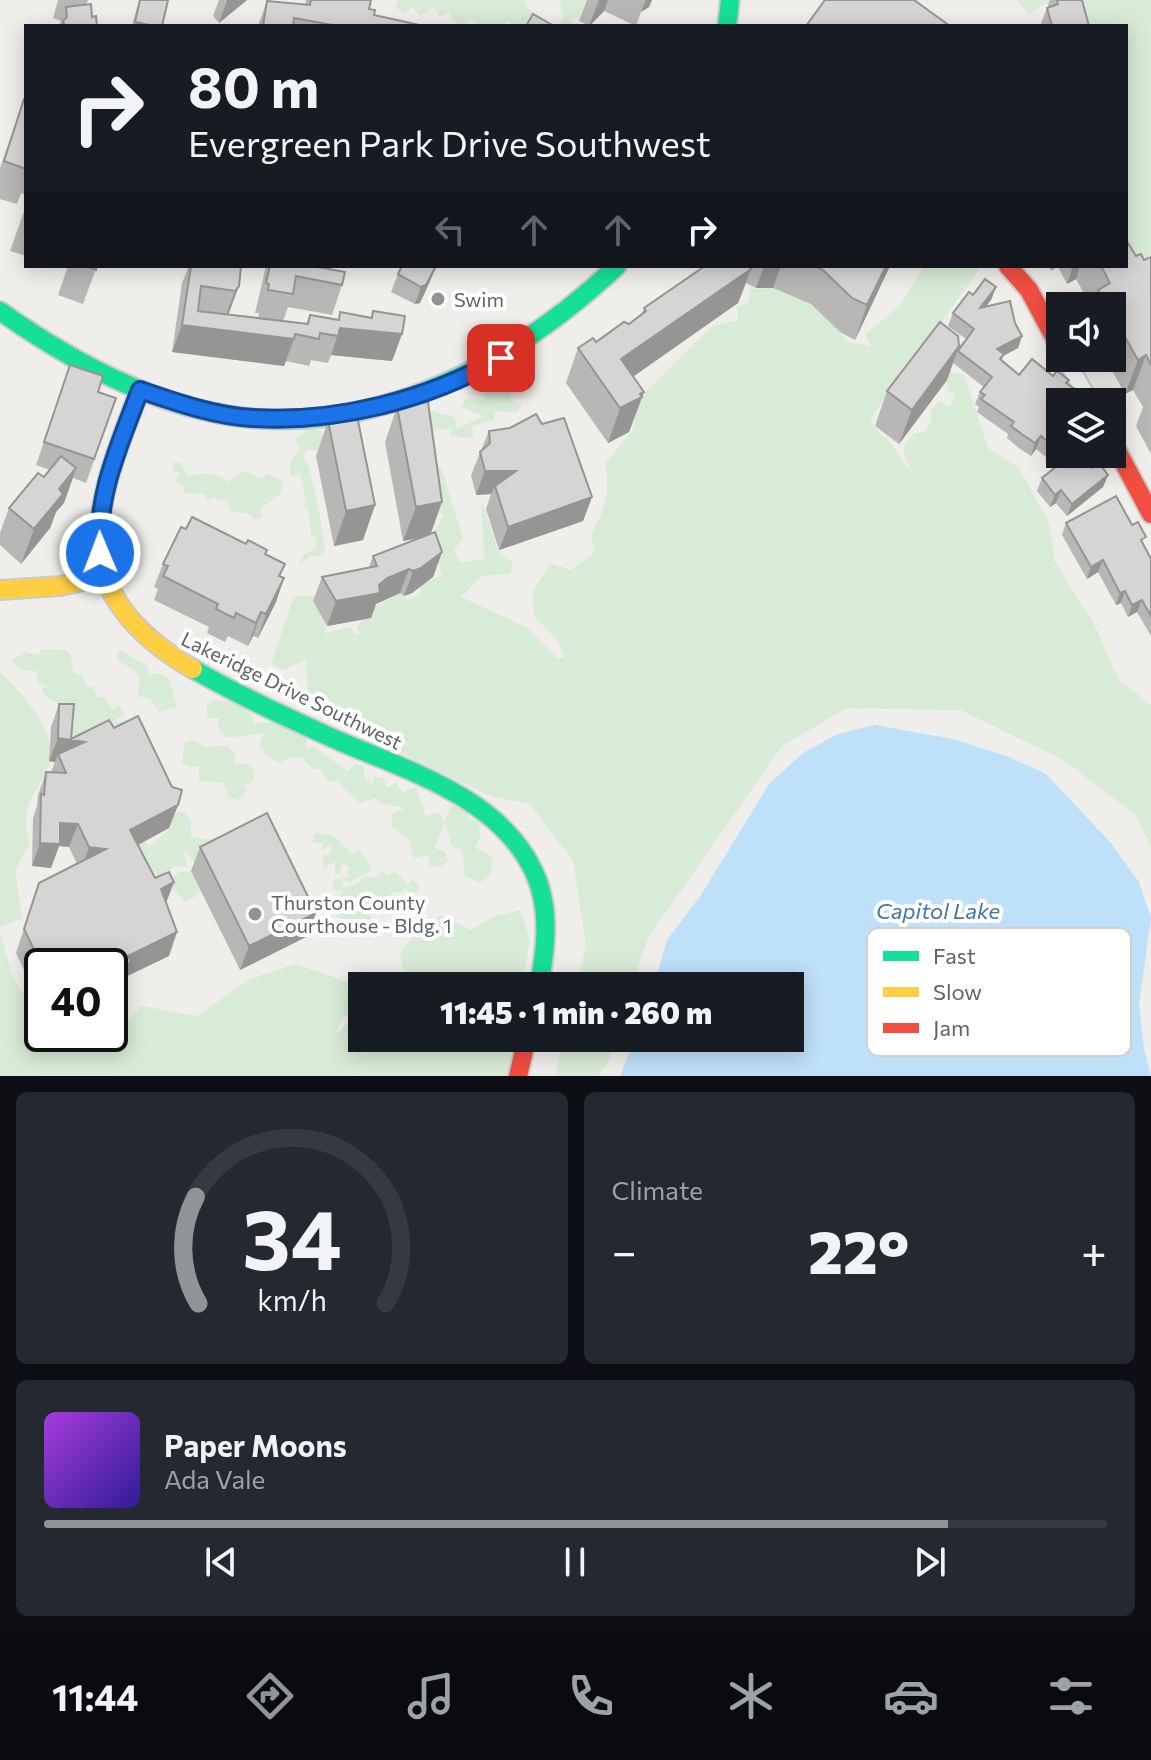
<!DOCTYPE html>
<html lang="en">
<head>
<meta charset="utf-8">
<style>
	:root { --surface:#171b24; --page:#242831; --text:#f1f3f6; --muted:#9ea1a6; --line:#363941; --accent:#919496 }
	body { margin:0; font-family:Commissioner,sans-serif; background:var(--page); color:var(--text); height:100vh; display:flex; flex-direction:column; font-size:30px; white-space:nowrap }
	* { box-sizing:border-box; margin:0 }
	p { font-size:26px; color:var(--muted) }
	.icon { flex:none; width:44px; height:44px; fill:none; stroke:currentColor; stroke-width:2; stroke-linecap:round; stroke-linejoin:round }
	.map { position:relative; height:1076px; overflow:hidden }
	.details { display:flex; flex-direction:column; gap:16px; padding:16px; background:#0d0f14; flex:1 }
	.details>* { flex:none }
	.guide { position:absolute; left:24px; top:24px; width:1104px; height:244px; border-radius:0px; box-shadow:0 4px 20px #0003; background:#171b24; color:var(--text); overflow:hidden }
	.controls { position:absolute; left:1046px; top:292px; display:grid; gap:16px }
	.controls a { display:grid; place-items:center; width:80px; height:80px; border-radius:0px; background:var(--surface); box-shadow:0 4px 20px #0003; font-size:40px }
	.speed { position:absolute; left:24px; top:948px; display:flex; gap:16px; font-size:40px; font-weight:700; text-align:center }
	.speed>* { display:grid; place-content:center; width:104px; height:104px; border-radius:50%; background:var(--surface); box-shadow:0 4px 20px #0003; line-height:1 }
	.speed .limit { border:4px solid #111; border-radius:12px; background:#fff; color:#111 }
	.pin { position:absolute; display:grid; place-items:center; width:68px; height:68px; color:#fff; margin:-34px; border-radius:16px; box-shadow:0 4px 12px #0006 }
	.me { position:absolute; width:88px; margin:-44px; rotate:359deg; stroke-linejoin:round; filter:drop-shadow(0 0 6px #0008) }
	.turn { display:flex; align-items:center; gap:28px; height:168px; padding:0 32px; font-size:36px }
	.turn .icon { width:104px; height:104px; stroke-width:2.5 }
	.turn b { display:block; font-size:56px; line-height:68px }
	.lanes { display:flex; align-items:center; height:76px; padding:0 32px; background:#0003; justify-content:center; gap:40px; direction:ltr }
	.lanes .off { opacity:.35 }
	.big { font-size:60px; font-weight:800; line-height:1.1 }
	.details .card { flex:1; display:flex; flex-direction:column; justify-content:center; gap:12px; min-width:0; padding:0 28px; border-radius:12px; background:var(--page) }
	.details .dial { align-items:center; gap:0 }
	.dial svg { height:208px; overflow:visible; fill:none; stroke:var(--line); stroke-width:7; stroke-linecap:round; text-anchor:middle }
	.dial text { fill:var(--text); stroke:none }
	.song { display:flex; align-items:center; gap:24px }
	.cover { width:96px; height:96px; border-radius:12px; background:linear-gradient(135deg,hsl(280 70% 55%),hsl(250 70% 35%)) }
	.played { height:8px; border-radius:4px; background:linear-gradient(90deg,var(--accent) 85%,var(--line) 85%) }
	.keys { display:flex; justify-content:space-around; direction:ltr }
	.heat { display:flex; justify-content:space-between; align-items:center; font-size:44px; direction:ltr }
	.details .tiles { flex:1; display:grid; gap:16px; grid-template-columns:1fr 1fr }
	.card:last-child { grid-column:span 2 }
	.trip { position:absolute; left:348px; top:972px; width:456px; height:80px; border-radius:0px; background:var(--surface); box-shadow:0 4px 20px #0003; font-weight:800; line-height:80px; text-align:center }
	.menu { display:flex; height:128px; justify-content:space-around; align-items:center; background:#090b0e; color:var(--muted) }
	.menu .icon { width:56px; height:56px }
	.menu .active { color:var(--accent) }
	.menu b { font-size:36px; color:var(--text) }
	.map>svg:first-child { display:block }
</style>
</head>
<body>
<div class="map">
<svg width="1151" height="1076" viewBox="0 0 1151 1076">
	<rect width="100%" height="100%" fill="#efeeea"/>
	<!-- green -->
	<g fill="#d8ebd6">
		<path d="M399,0H525L527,8L554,26L564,19L560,0H590L583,17L569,19L575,26H513L509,20L503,26H482L472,19L462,25L453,22L449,12L440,17L434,7L420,16L413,7L403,13L395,6Z"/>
		<path d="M1016,0H1151V279L1126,265V26H1088L1045,3L1029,14Z"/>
		<path d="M924,266H975L979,270L870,419C876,433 883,434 891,444C899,453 900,461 911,471C904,453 898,448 914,433H923L931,421V410L939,401L950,407L955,393L948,391L946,370L964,375L988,448L1019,468L1049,523L1055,562L1094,624L1119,680L1151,705V848L1136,815L1063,760L961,710L847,708L782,746L648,938L632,986H577L586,944L573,861L530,804L490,796L347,727L308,693L306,660L282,670L271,664L294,596H313L325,623L326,633L350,627L355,634H360L357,627L362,620L371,618L372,608L400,593L408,600L420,594L421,584L442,575L430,541L444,515L430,506L431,486L440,464L463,538L454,550L460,562L484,559L481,498L498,551L513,563L510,574L481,576L461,597L526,627L557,658L565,657L558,641L534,616L533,592L550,563L571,570L595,552L591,534C606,509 610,492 605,463L633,430L638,399L713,326L738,320L737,307L749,302L750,289L773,288L811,304L832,321L846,341L871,347L866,334L901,304Z"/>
		<path d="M495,383L509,392L512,401L523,404L517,412L496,411L493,420L472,427L474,439L450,435L452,425L447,430L437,428L430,435L425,418L430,411L455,417L457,429L483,416L461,407L466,398L485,400L484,388Z"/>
		<path d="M311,426L322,431L325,441L320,450H307L304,457C313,471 323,532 325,551L318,557L311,555L299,566L302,556L316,548V538L311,535L308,507L301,504L306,501L300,473L290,476V464L299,449L295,440Z"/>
		<path d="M174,462L181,463L188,477C200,472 217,472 228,482L244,471L262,479L267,474L283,481L281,493L260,509L262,517L255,520L248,513L231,512L227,500L218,501L214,497L207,501L203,494L185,493L183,486L175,481L180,473L172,471Z"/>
		<path d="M41,649L65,650L70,654L75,674H82L87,687H93L98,697H104L113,710L119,705L125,713L122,719L116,718L118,723L125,720L135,728L70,743L57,713L58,704L45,696L41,687L52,689L38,683L36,671H25L11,661L25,652L39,655Z"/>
		<path d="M118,649L147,666L149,675L158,673L169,679L177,707L160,712L150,699L138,696C140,671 142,674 117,660Z"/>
		<path d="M0,673C22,692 63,738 48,768C34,798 18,808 30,843L15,870L22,918L0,927Z"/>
		<path d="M214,700C234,702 248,704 255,724L278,721L308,734L306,749L314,747L348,771L355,764L363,766L365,778L372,784L375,776L384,778L387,788L396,783L403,792L416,787L426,816L438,812L444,822L451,806L466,809L469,819L478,822L481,836L475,847L493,858L490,876L479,883L465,876L462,850L452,846L445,823L434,848L444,851L448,860L441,867L430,866L429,855L414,858L409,839L392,827V814L405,808L380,803L376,798L360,803L345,790L339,780L328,781L321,769L314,770L303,758L289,757L280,764L266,755L259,745L264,733L226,738L218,727L219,718H207V705Z"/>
		<path d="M195,740L204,747L228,746L235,755V764H250L255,773L252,782L243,785L247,790L239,800L229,798L223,783L199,780V766L189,767L182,762L185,742Z"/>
		<path d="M177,812H184L191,821V837L215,840C210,864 210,893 185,902L172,888V878L179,872L191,871L195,863L185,851L186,867L175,865L159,879L151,868L147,871L122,854L144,841L150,846L172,827L171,817Z"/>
		<path d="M320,833L335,837L352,855L359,849L371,866L370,871L350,882L344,880L342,888L358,884L362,878L378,876L383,871L387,875L396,872L408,885L412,880L419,883L418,891L411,893L405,888L401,893L392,892L390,897H370L372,904L367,907L372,923C359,931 348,922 336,916L335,904L343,892L333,889V880L348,878L349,867L344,864L340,867L341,873L335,875V861L323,869V855H329L331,849L329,845L322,851L323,843H312L315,834Z"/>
		<path d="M520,910L530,940L522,986H401L404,974L400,953L413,937L441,915L470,930L493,917Z"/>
		<path d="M0,932L13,978L42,1024V1034C90,1034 108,1050 141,1006L198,1016L247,980L295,964L345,981L370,978V986H362V1008L342,1018L335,1035L349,1022L362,1025V1038H367L365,1051L379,1038H520L510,1076H0Z"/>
		<path d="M564,1038H616L608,1062L598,1076H555Z"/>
	</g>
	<!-- water -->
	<path fill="#bfe0f9" d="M875,725L953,739L1009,757L1046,774L1110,842L1139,882L1151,918L1139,1005L1144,1049L1151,1076H620L635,1038H790V986H654L667,940L701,895L769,784L803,753L838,734Z"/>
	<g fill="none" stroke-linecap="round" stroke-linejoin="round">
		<defs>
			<path id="street" d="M1065,358L1090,402"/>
			<g id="fast">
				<path d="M727,26L730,0"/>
				<path d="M0,311C72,362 158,409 248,418C388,431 518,359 617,266"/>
				<path d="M193,669C238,695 284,716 330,737C401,769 499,795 534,872C551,908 546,948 539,986"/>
			</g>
			<g id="slow">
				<path d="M140,390C93,509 62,592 193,669"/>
				<path d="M0,590L60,586L106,576"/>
			</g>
			<g id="jam">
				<path d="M1008,266L1029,290L1060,348"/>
				<path d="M1112,441L1151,514"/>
				<path d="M518,1076L527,1038"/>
			</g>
		</defs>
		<!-- street casing -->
		<use href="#street" stroke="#cbcccc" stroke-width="20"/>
		<!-- fast casing -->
		<use href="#fast" stroke="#cacacb" stroke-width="22"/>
		<!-- slow casing -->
		<use href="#slow" stroke="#cacacb" stroke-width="22"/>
		<!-- jam casing -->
		<use href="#jam" stroke="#cacacb" stroke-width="22"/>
		<!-- street -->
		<use href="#street" stroke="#fdfcfc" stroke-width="16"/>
		<!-- fast -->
		<use href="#fast" stroke="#16e098" stroke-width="18"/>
		<!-- slow -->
		<use href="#slow" stroke="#ffcf43" stroke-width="18"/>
		<!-- jam -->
		<use href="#jam" stroke="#f24e42" stroke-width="18"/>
	</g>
	<!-- wall -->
	<g fill="#b8b7b5">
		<path d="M58,0H88L86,5L97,26H59L61,21L53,18Z"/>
		<path d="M139,0H168L162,26H132Z"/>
		<path d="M219,0H247L219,23L213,16Z"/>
		<path d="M306,0H371L369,9L374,15L424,26H258L267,1L305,4Z"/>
		<path d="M587,0H652L649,7L641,12L636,26L604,11L590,26L579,21Z"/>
		<path d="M1050,0H1082L1089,26H1040Z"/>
		<path d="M24,99H26V190L25,194L21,193L17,204L0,199V168Z"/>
		<path d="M26,206V256L10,251Z"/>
		<path d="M1136,256L1144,260L1151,257V454L1136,426L1143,407L1133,390L1125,394L1105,358H1112V306H1091L1076,279L1067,284L1058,267L1051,271L1048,266H1126Z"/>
		<path d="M68,266H97L83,304L58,295Z"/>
		<path d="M189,266H241L239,286L227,315L258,318L259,313H255L266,266H312L342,285L332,315L288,307L283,321L306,324L310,315L338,320L340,312L371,317L373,311L402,334L392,361L331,355L328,363L311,360L309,366L286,361L284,366L172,352L182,283Z"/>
		<path d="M436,266L430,281L420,303L415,304L391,292L398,274Z"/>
		<path d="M705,266H890L855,340L840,332L811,304L773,288H756L746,283L738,303L633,377L644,392L629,432L608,443L566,383L578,348L596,342L629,324L642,314L644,308Z"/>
		<path d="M996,287L991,300L986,306L1015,323L1022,336L1018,348L1003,356L1002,361L1019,375L1060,402V454H1081L1092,468L1108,475L1103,487L1067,516L1056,503L1050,507L1037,491L1042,478L1057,466L1036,449L1031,456L1019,448L1007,438L1008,434L977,412L979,407L975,404L980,392L984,387L953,363L947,380L899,444L875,426L887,391L959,346L966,339L948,326L953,313L973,295Z"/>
		<path d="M70,365L98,392L116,398L86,483L73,478L64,503L56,512L50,528L21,564L0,545V533L9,508L44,477L50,470L36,465Z"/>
		<path d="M397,407L431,534L442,552L433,577L412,593L404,596L400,593L378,603L376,604L371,618L327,626L313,601L322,577L369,567L373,556L420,538L403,541L385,442Z"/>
		<path d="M328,421L375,505L363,540L334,546L316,456Z"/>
		<path d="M489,431L592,497L583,521L499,550L486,509L491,494L476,495L471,475Z"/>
		<path d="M1066,523L1132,525L1151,559V636L1137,612L1128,617L1121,603L1116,605L1098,572L1087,579L1062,535Z"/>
		<path d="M186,529L266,554L281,577L284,578L276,602L258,638L253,636L248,646L228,636L225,642L207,633L209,627L154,600L158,589L154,587L163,564Z"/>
		<path d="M59,704L71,739L114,728L178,805L169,828L138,845L155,878L174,882L166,903L169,956L125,977L122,985L110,990V966H42V992L32,987L16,953L39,883L77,864L69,847L59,846L51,868L32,866L33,818L37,806L38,795L46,772H51L55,762L49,761L51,727Z"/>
		<path d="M200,847L308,936L240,970L191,871Z"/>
	</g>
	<!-- shaded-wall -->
	<g fill="#969594">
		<path d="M227,0H247L219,23Z"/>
		<path d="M599,0H608L604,11L589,26Z"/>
		<path d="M646,0H652L649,7L641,12Z"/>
		<path d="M436,266L430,281L420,303L415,304L421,287Z"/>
		<path d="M764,266H781L773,288H756Z"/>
		<path d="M886,266H890L855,340L867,305Z"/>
		<path d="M1073,266H1080L1076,279L1067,284Z"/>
		<path d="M751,269L738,303L608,394L621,359Z"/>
		<path d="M239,286L229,313L225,318L235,291Z"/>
		<path d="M996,287L991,300L976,320L980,308Z"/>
		<path d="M182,325L294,339L284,366L172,352Z"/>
		<path d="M340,328L402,334L392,361L331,355Z"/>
		<path d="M1022,336L1018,348L1003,356L999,367L1000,359L997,349Z"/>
		<path d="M959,346L947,380L899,444L912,410Z"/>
		<path d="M1146,355L1133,390L1125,394L1138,360Z"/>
		<path d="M644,392L629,432L608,443L620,408Z"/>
		<path d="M1041,436L1036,449L1031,456L1035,443Z"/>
		<path d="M76,468L64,503L56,512L50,528L21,564L34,529L59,489Z"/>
		<path d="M485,471H516L495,486L491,494L476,495Z"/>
		<path d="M1108,475L1103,487L1067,516L1072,504Z"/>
		<path d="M1061,490L1056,503L1050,507L1055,495Z"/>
		<path d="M592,497L583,521L499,550L508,527Z"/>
		<path d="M442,502L430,536L403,541L416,507Z"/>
		<path d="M375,505L363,540L334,546L346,511Z"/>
		<path d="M442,552L433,577L412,593L404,596L413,571Z"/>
		<path d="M1103,560L1098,572L1087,579L1091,567Z"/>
		<path d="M409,569L400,593L378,603L376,604L371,618L327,626L336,601Z"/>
		<path d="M284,578L276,602L258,638L266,614Z"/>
		<path d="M1125,591L1121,603L1116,605L1120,593Z"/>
		<path d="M1142,600L1137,612L1128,617L1132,605Z"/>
		<path d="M261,612L253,636L248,646L256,623Z"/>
		<path d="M58,738L85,742L58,754L55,762L49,761Z"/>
		<path d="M178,805L169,828L121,854L130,830Z"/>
		<path d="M60,823L78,824L69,847L59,846L51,868L32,866L40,843Z"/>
		<path d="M89,847L106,849L81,870Z"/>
		<path d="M174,882L165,905L161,889Z"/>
		<path d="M316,913L308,936L240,970L249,946Z"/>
		<path d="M177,932L169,956L125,977L122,985L110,990V971L128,956Z"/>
	</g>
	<!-- building -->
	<g fill="#d6d5d3" stroke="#969594" stroke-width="2">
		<path d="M140,0H168L162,26H154L135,22Z"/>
		<path d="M311,0H371L369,9L375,10L374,15L424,26H338L294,18L293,26H263L267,1L310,5Z"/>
		<path d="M825,0H914L950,26H806Z"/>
		<path d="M1057,0H1082L1089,26H1052L1047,8L1058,4Z"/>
		<path d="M91,4L92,17L96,16L97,26H65L63,21L67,17L66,7Z"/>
		<path d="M533,14L554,26H526Z"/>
		<path d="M24,99H26V169L4,161Z"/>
		<path d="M1126,240L1136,256L1141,254L1144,260L1151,257V365L1146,355L1138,360L1112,314V306H1107L1098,290L1110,283L1101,266H1126Z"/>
		<path d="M86,266H97L96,270Z"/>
		<path d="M191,266H241L239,286L235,291L201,286L198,311L308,324L310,315L339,320L340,312L372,318L373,311L405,316L402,334L340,328L338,336L320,333L319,339L295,334L294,339L182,325Z"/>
		<path d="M270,266H312L345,272L342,285L296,276L293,294L268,290L269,284L266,283Z"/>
		<path d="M402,266H436L426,285L421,287L398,274Z"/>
		<path d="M705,266H749L751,269L621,359L644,392L640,394L642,397L620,408L578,348L593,338L596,342L624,322L629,324L646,311L644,308Z"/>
		<path d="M815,266H886L867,305L852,298L823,270Z"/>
		<path d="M985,279L996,287L980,308L1010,301L1015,323L1022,336L997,349L1004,354L1000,359L1019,375L1032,359L1053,376L1057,371L1069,380L1066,383L1078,391L1074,396L1082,402H1060V452L1041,436L1035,443L1023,435L1011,426L1014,422L981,399L985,395L980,392L992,377L958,351L974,329L953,313L969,292L973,295Z"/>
		<path d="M940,322L958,336L959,346L912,410L887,391Z"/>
		<path d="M70,365L103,376L98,392L116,398L94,459L44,442Z"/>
		<path d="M428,402L442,502L416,507L397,407Z"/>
		<path d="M536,414L542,424L564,418L592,497L508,527L495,486L516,471H485L480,452L490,443L489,431L510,428Z"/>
		<path d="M357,416L375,505L346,511L328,421Z"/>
		<path d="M1062,454H1081L1092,468L1099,463L1108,475L1072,504L1061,490L1055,495L1042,478L1067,458Z"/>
		<path d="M61,456L76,468L59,489L63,494L34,529L9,508L38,473L44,477Z"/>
		<path d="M1116,496L1132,525L1138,522L1146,537L1141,540L1151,559V616L1142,600L1132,605L1125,591L1120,593L1103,560L1091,567L1066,523Z"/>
		<path d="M192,517L246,544L248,540L267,550L265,554L285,564L279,576L284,578L266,614L261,612L256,623L236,613L234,618L216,609L218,604L163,576L168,566L163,564L181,527L186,529Z"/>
		<path d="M435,532L442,552L421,568L413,571L409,569L387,578L379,585L380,593L336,601L322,577L377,566L373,556Z"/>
		<path d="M59,704H74L71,739L109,720L114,728L138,716L172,787L182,790L178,805L130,830L155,878L169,872L174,882L161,889L177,932L128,956L131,962L110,971V966H45L41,964L24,929L39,883L106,849L89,847L78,824L60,823V844L40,843L41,794L44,795L46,772L66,773L58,754L85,742L58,738Z"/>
		<path d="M267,813L316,913L249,946L200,847Z"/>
	</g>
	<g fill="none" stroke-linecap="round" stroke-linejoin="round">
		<defs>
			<path id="route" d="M100,553C96,494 120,444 140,390C175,402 215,416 253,418C337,423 427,400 501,358"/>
		</defs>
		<!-- route casing -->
		<use href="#route" stroke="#114b97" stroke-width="20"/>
		<!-- route -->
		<use href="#route" stroke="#1a73e8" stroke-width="14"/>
	</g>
	<!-- markers -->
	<g fill="#919496" stroke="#fff" stroke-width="3">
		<circle cx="438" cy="299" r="8"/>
		<circle cx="255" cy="914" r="8"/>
	</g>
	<g text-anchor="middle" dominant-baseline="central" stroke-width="8" stroke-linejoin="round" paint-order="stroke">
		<!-- poi labels -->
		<g font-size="20" fill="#5f6368" stroke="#fff" text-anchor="start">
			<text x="454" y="299">Swim</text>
			<text x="271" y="902">Thurston County<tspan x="271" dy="23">Courthouse - Bldg. 1</tspan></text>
		</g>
		<!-- street labels -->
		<g font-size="20" fill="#5f6368" stroke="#fff">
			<text transform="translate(292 690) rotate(26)">Lakeridge Drive Southwest</text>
		</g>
		<!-- water labels -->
		<g font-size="22" font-style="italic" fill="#4174aa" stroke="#fff">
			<text x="938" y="910">Capitol Lake</text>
		</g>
	</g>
	<!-- legend -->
	<rect x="867" y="928" width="264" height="128" rx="12" fill="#fff" stroke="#cfd0d2" stroke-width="2"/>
	<rect x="883" y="951" width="36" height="10" fill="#16e098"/>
	<rect x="883" y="987" width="36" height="10" fill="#ffcf43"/>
	<rect x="883" y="1023" width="36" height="10" fill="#f24e42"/>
	<g font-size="22" fill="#5f6368">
		<text x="933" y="964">Fast</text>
		<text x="933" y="1000">Slow</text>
		<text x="933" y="1036">Jam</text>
	</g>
</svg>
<div class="controls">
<a><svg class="icon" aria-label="sound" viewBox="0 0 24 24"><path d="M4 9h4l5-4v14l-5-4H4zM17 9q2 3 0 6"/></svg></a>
<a><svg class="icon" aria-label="layers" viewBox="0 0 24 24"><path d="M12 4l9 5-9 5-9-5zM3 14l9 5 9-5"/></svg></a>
</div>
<div class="speed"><div class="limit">40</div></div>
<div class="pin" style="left:501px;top:358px;background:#d93025"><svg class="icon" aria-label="arrive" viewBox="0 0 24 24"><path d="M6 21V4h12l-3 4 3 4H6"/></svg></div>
<svg class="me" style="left:100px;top:553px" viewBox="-20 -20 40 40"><circle r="17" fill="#1a73e8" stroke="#fff" stroke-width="3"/><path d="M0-11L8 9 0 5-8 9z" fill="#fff"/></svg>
<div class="trip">11:45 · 1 min · 260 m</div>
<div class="guide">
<div class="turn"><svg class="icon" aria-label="right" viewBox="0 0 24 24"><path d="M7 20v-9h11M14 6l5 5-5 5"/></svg><div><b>80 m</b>Evergreen Park Drive Southwest</div></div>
<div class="lanes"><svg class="icon off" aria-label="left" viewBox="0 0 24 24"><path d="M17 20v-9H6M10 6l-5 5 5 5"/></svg><svg class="icon off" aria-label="ahead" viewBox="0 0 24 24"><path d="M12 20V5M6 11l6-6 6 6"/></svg><svg class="icon off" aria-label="ahead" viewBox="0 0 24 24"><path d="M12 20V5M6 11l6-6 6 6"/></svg><svg class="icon" aria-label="right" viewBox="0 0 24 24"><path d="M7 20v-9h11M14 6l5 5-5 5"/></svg></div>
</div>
</div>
<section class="details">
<div class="tiles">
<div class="card dial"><svg viewBox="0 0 100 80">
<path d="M14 69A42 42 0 1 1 86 69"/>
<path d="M14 69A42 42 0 0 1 13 28" stroke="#919496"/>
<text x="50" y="56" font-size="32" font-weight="700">34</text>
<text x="50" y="72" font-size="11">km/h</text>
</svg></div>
<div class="card"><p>Climate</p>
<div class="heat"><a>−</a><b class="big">22°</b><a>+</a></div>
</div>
<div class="card">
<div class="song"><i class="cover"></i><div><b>Paper Moons</b><p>Ada Vale</p></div></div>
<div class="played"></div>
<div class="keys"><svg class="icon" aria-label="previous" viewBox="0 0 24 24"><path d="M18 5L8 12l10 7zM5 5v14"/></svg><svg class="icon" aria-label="pause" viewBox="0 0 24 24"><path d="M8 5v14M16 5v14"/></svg><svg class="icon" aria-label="next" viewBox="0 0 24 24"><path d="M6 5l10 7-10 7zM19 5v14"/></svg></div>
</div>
</div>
</section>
<nav class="menu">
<b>11:44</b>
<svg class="icon active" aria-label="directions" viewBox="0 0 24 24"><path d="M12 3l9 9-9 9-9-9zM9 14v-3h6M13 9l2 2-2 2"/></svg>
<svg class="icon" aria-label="music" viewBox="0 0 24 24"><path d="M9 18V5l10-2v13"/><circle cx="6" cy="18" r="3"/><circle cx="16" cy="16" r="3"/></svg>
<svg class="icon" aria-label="phone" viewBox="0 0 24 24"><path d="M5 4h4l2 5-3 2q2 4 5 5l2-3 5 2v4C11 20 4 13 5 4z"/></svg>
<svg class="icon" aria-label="climate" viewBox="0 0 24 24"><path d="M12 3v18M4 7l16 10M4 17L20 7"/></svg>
<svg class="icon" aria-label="car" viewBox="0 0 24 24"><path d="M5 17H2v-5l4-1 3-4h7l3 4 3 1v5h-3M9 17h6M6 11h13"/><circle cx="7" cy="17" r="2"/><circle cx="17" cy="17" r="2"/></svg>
<svg class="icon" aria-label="filters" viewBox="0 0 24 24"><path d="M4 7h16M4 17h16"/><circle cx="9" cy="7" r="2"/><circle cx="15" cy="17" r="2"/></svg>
</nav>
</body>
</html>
